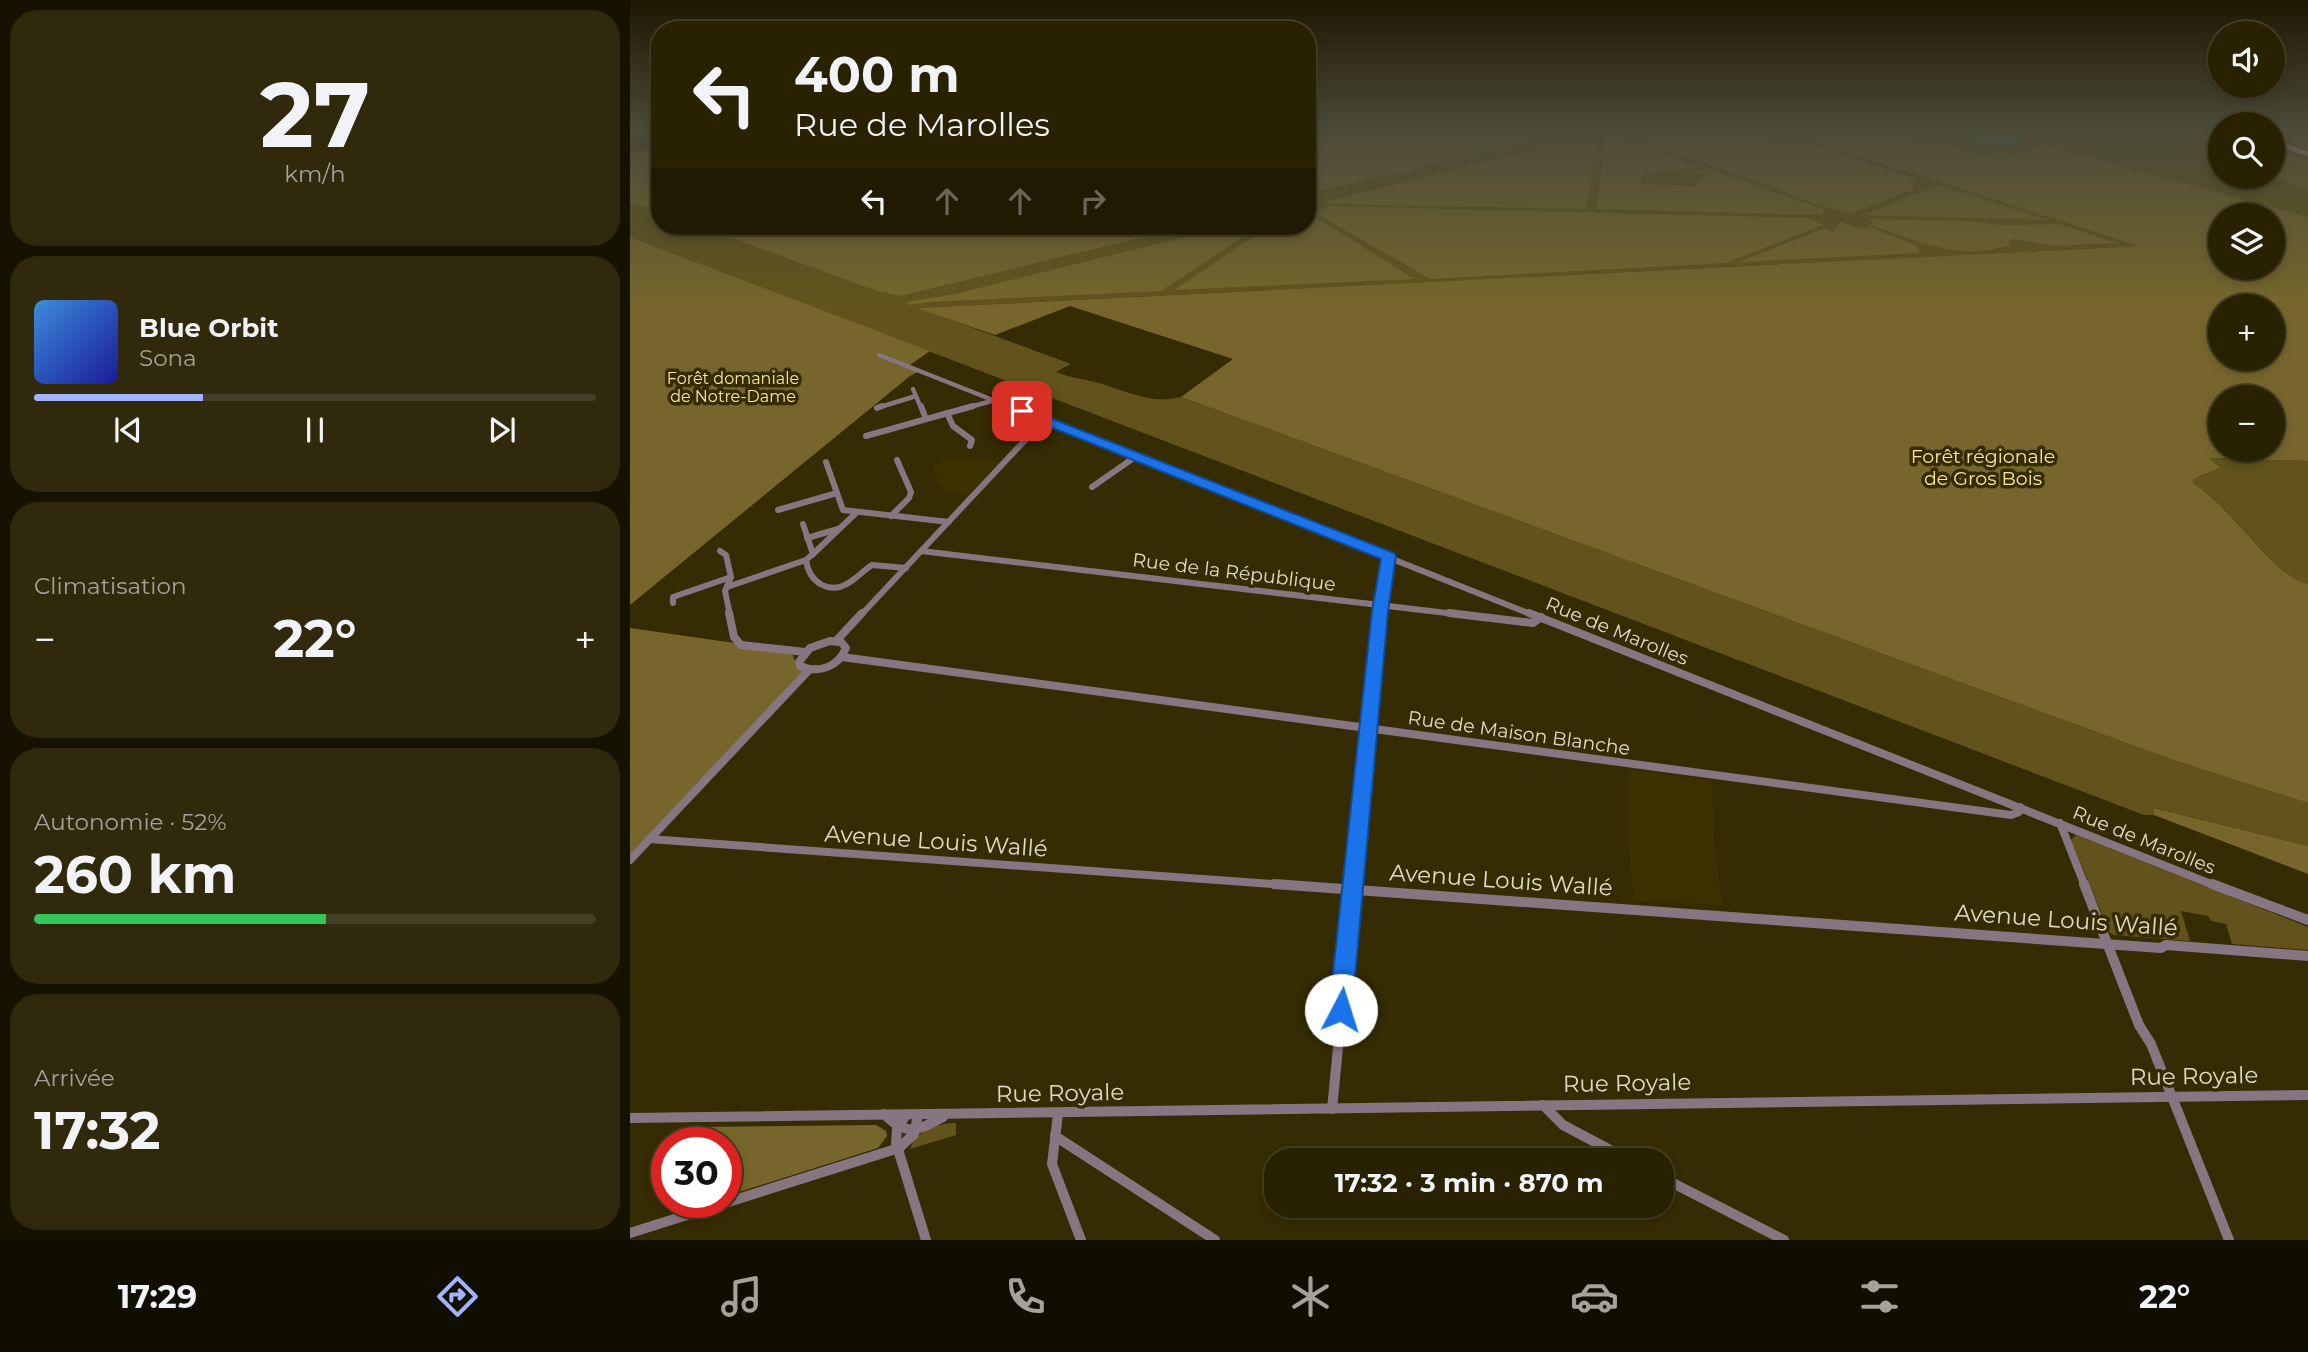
<!DOCTYPE html>
<html lang="fr">
<head>
<meta charset="utf-8">
<style>
	:root { --surface:#282102; --page:#30290c; --text:#f1f3f6; --muted:#a5a399; --line:#443e24; --accent:#a2b2fd }
	body { margin:0; font-family:Montserrat,sans-serif; background:var(--page); color:var(--text); height:100vh; display:flex; flex-direction:column; font-size:26px; white-space:nowrap }
	* { box-sizing:border-box; margin:0 }
	p { font-size:23px; color:var(--muted) }
	.icon { flex:none; width:38px; height:38px; fill:none; stroke:currentColor; stroke-width:2; stroke-linecap:round; stroke-linejoin:round }
	.map { position:relative; flex:1; overflow:hidden }
	.side { display:flex; flex-direction:column; gap:10px; padding:10px; background:#161201; width:630px }
	.side>* { flex:none }
	.banner { position:absolute; left:21px; top:21px; width:665px; height:214px; border-radius:28px; box-shadow:0 4px 10px #0003,0 0 0 2px var(--line); background:#282102; color:var(--text); overflow:hidden }
	.controls { position:absolute; left:1578px; top:21px; display:grid; gap:14px }
	.controls a { display:grid; place-items:center; width:77px; height:77px; border-radius:50%; background:var(--surface); box-shadow:0 4px 10px #0003,0 0 0 2px var(--line); font-size:35px }
	.speed { position:absolute; left:21px; top:1127px; display:flex; gap:14px; font-size:35px; font-weight:700; text-align:center }
	.speed>* { display:grid; place-content:center; width:91px; height:91px; border-radius:50%; background:var(--surface); box-shadow:0 4px 10px #0003,0 0 0 2px var(--line); line-height:1 }
	.speed .limit { border:10px solid #d22; background:#fff; color:#111 }
	.pin { position:absolute; display:grid; place-items:center; width:60px; height:60px; color:#fff; margin:-30px; border-radius:14px; box-shadow:0 4px 10px #0006 }
	.me { position:absolute; width:77px; margin:-38px; rotate:5deg; stroke-linejoin:round; filter:drop-shadow(0 0 5px #0008) }
	.turn { display:flex; align-items:center; gap:24px; height:147px; padding:0 28px; font-size:32px }
	.turn .icon { width:91px; height:91px; stroke-width:2.5 }
	.turn b { display:block; font-size:49px; line-height:60px }
	.lanes { display:flex; align-items:center; height:66px; padding:0 28px; background:#0003; justify-content:center; gap:35px; direction:ltr }
	.lanes .off { opacity:.35 }
	.big { font-size:52px; font-weight:700; line-height:1.1 }
	.side .widget { flex:1; display:flex; flex-direction:column; justify-content:center; gap:10px; min-width:0; padding:0 24px; border-radius:28px; background:var(--page) }
	.side .dial { align-items:center; gap:0 }
	.dial b { font-size:91px; line-height:1 }
	.song { display:flex; align-items:center; gap:21px }
	.cover { width:84px; height:84px; border-radius:10px; background:linear-gradient(135deg,hsl(210 70% 55%),hsl(240 70% 35%)) }
	.played { height:7px; border-radius:4px; background:linear-gradient(90deg,var(--accent) 30%,var(--line) 30%) }
	.keys { display:flex; justify-content:space-around; direction:ltr }
	.heat { display:flex; justify-content:space-between; align-items:center; font-size:38px; direction:ltr }
	.charge { height:10px; border-radius:5px; background:linear-gradient(90deg,#34c759 52%,var(--line) 0) }
	.trip { position:absolute; left:634px; top:1148px; width:410px; height:70px; border-radius:28px; background:var(--surface); box-shadow:0 4px 10px #0003,0 0 0 2px var(--line); font-weight:700; line-height:70px; text-align:center }
	.dock { display:flex; height:112px; justify-content:space-around; align-items:center; background:#100d01; color:var(--muted) }
	.dock .icon { width:49px; height:49px }
	.dock .active { color:var(--accent) }
	.dock b { font-size:32px; color:var(--text) }
	main { display:flex; flex:1; min-height:0 }
	.map>svg:first-child { display:block }
</style>
</head>
<body>
<main>
<section class="side">
<div class="widget dial"><b>27</b><p>km/h</p></div>
<div class="widget">
<div class="song"><i class="cover"></i><div><b>Blue Orbit</b><p>Sona</p></div></div>
<div class="played"></div>
<div class="keys"><svg class="icon" aria-label="previous" viewBox="0 0 24 24"><path d="M18 5L8 12l10 7zM5 5v14"/></svg><svg class="icon" aria-label="pause" viewBox="0 0 24 24"><path d="M8 5v14M16 5v14"/></svg><svg class="icon" aria-label="next" viewBox="0 0 24 24"><path d="M6 5l10 7-10 7zM19 5v14"/></svg></div>
</div>
<div class="widget"><p>Climatisation</p>
<div class="heat"><a>−</a><b class="big">22°</b><a>+</a></div>
</div>
<div class="widget"><p>Autonomie · 52%</p><b class="big">260 km</b><div class="charge"></div></div>
<div class="widget"><p>Arrivée</p><b class="big">17:32</b></div>
</section>
<div class="map">
<svg width="1678" height="1240" viewBox="0 0 1678 1240">
	<rect width="100%" height="100%" fill="#362c03"/>
	<!-- built -->
	<g fill="#3e3100">
		<path d="M329,457L363,461L369,462L338,494L313,492L302,466Z"/>
		<path d="M999,770L1082,781L1084,839L1092,905L1004,900L997,830Z"/>
	</g>
	<!-- green -->
	<g fill="#61531b">
		<path d="M677,129H1588L1591,130V177H1643V145L1678,157V238L1643,215H1591V242L289,308L441,364L426,372C441,378 454,379 469,383C496,391 522,405 551,397L1543,760L1678,803V846L1525,808L1524,815H1514L0,237V153L30,147V226H677Z"/>
		<path d="M1577,458L1678,461V584C1641,575 1602,505 1564,484L1563,479L1588,469Z"/>
		<path d="M1446,835L1678,927V950L1602,944L1596,924L1581,921L1578,916L1551,911L1560,941L1485,935L1480,933L1441,840Z"/>
		<path d="M326,1123V1135L280,1149C286,1130 308,1123 326,1123Z"/>
	</g>
	<!-- forest -->
	<g fill="#76662c" fill-rule="evenodd">
		<path d="M677,129H949L950,130L677,194Z"/>
		<path d="M999,129H1133L1158,137Z"/>
		<path d="M1145,129H1251L1365,159H1375L1413,145L1678,217V461L1579,458L1590,468L1563,479L1564,484C1602,506 1641,575 1678,584V803L1543,760L551,397L603,359L440,306L365,335L287,308L1509,246ZM1591,215H1643V268H1591ZM1591,306H1643V359H1591ZM1591,397H1643V450H1591Z"/>
		<path d="M1643,129H1678V150L1643,139Z"/>
		<path d="M1002,132L1164,139L1286,179L1283,189L1223,213L1201,209L995,134Z"/>
		<path d="M988,136L1070,167L1014,174L1010,184L1065,186L1075,175L1067,173L1077,168L1195,210L1192,215L966,209L976,137Z"/>
		<path d="M951,139L964,140L966,146L956,209L697,204L698,201Z"/>
		<path d="M30,149V210L0,203V154Z"/>
		<path d="M1647,149L1678,160V189L1641,177L1643,150Z"/>
		<path d="M1308,185L1418,220L1234,215Z"/>
		<path d="M701,206L1177,218L1193,225L1095,263L801,279L683,212Z"/>
		<path d="M681,214L784,279L544,290L639,226H677V215Z"/>
		<path d="M1239,219L1339,221L1369,225L1430,224L1486,243L1423,246L1384,239L1379,240L1380,245C1327,261 1292,242 1243,226L1241,227L1289,247L1288,253L1109,262L1195,228L1204,232L1210,222L1238,230L1237,226L1244,223Z"/>
		<path d="M70,226H559L270,296L244,290Z"/>
		<path d="M599,226H630L531,291L297,302L280,305L276,302L325,294Z"/>
		<path d="M0,237L300,351L280,365L288,372L280,376L0,605Z"/>
		<path d="M0,628L161,651L166,663L174,670L0,860Z"/>
		<path d="M1524,808L1678,846V874L1524,815Z"/>
		<path d="M246,1125L256,1131L257,1136L248,1148L96,1196V1143H67L71,1127Z"/>
	</g>
	<!-- water -->
	<path fill="#2d7d8e" d="M1311,129C1339,129 1375,125 1395,144C1379,151 1322,138 1311,129Z"/>
	<g fill="none" stroke-linecap="round" stroke-linejoin="round">
		<!-- minor-far4 -->
		<g stroke="#867682" stroke-width="3.5">
			<path d="M0,130L7,133"/>
			<path d="M30,134L23,138L30,143"/>
		</g>
		<!-- minor-far3 -->
		<g stroke="#867682" stroke-width="4.5">
			<path d="M249,355L383,408"/>
			<path d="M283,389L291,408"/>
			<path d="M376,404L401,390"/>
			<path d="M247,408L286,396"/>
			<path d="M336,408L362,401"/>
		</g>
		<!-- minor-far2 -->
		<g stroke="#867682" stroke-width="6">
			<path d="M291,406L296,419"/>
			<path d="M378,406L903,615"/>
			<path d="M247,408L252,406"/>
			<path d="M317,413L323,426L342,440L340,446"/>
			<path d="M236,436L343,406"/>
			<path d="M196,462L213,510L319,522"/>
			<path d="M462,487L505,457"/>
			<path d="M148,510L207,493"/>
			<path d="M261,516L279,498L281,492L267,460"/>
			<path d="M173,524L183,554L176,560C179,582 199,596 220,582C228,577 234,570 242,565L276,568"/>
			<path d="M177,538L208,529"/>
			<path d="M90,551L96,555L101,577L95,591L100,615"/>
			<path d="M291,551L834,615"/>
			<path d="M183,554L226,513"/>
			<path d="M97,587L176,560"/>
			<path d="M43,603V597L101,577"/>
			<path d="M231,615L414,420"/>
			<path d="M750,615L758,557"/>
		</g>
		<!-- minor-far1 -->
		<g stroke="#867682" stroke-width="8">
			<path d="M99,613L104,637L111,645L175,652"/>
			<path d="M819,613L903,623L911,617"/>
			<path d="M899,613L1586,886"/>
			<path d="M200,641L211,642L216,648C208,667 189,674 170,666L169,662L180,648Z"/>
			<path d="M206,641L232,613"/>
			<path d="M212,657L1381,815L1389,812L1390,807"/>
			<path d="M1430,823L1455,886"/>
			<path d="M19,839L669,886"/>
			<path d="M0,860L179,670"/>
			<path d="M724,886L750,613"/>
		</g>
		<!-- minor -->
		<g stroke="#867682" stroke-width="10">
			<path d="M644,884L1531,948L1536,945L1678,956"/>
			<path d="M1454,884L1509,1025L1521,1044L1599,1240"/>
			<path d="M1582,884L1678,920"/>
			<path d="M913,1105L933,1125L999,1160"/>
			<path d="M702,1109L724,884"/>
			<path d="M254,1114C277,1137 287,1131 313,1117"/>
			<path d="M428,1114L422,1164L451,1240"/>
			<path d="M276,1115L267,1129L266,1143L296,1240"/>
			<path d="M0,1118L1678,1095"/>
			<path d="M425,1136L585,1240"/>
			<path d="M1031,1177L1154,1240"/>
			<path d="M0,1233L269,1148L284,1134L288,1115"/>
		</g>
		<!-- tertiary -->
		<path stroke="#867682" stroke-width="4.5" d="M0,135L25,129"/>
		<!-- primary -->
		<path stroke="#e1c0d9" stroke-width="5" d="M1643,142L1678,154"/>
	</g>
	<!-- sky -->
	<linearGradient id="sky" x2="0" y2="1"><stop stop-color="#1e1802"/><stop offset="0.43" stop-color="#4c4b39"/><stop offset="1" stop-color="#4c4b39" stop-opacity="0"/></linearGradient>
	<rect width="1678" height="303" fill="url(#sky)"/>
	<!-- route -->
	<path fill="#1a73e8" stroke="#114b97" stroke-width="2" d="M392,407L764,553L766,556L758,611L722,1010L719,1018L711,1021L703,1018L699,1010L742,611L751,559L388,414V408Z"/>
	<g text-anchor="middle" dominant-baseline="central" stroke-width="7" stroke-linejoin="round" paint-order="stroke">
		<!-- far-park labels -->
		<g font-size="16" fill="#f9e498" stroke="#362c03">
			<text x="103" y="378">Forêt domaniale<tspan x="103" dy="18">de Notre-Dame</tspan></text>
		</g>
		<!-- park labels -->
		<g font-size="19" fill="#f9e498" stroke="#362c03">
			<text x="1353" y="456">Forêt régionale<tspan x="1353" dy="22">de Gros Bois</tspan></text>
		</g>
		<!-- street labels -->
		<g font-size="19" fill="#e0dac5" stroke="#362c03">
			<text transform="translate(604 572) rotate(7)">Rue de la République</text>
			<text transform="translate(987 631) rotate(22)">Rue de Marolles</text>
			<text transform="translate(889 733) rotate(8)">Rue de Maison Blanche</text>
			<text transform="translate(1514 840) rotate(22)">Rue de Marolles</text>
		</g>
		<!-- near-street labels -->
		<g font-size="23" fill="#e0dac5" stroke="#362c03">
			<text transform="translate(306 841) rotate(4)">Avenue Louis Wallé</text>
			<text transform="translate(871 880) rotate(4)">Avenue Louis Wallé</text>
			<text transform="translate(1436 920) rotate(4)">Avenue Louis Wallé</text>
			<text transform="translate(1564 1076) rotate(-1)">Rue Royale</text>
			<text transform="translate(997 1083) rotate(-1)">Rue Royale</text>
			<text transform="translate(430 1093) rotate(-1)">Rue Royale</text>
		</g>
	</g>
</svg>
<div class="controls">
<a><svg class="icon" aria-label="sound" viewBox="0 0 24 24"><path d="M4 9h4l5-4v14l-5-4H4zM17 9q2 3 0 6"/></svg></a>
<a><svg class="icon" aria-label="search" viewBox="0 0 24 24"><circle cx="10" cy="10" r="6"/><path d="M15 15l6 6"/></svg></a>
<a><svg class="icon" aria-label="layers" viewBox="0 0 24 24"><path d="M12 4l9 5-9 5-9-5zM3 14l9 5 9-5"/></svg></a>
<a>+</a>
<a>−</a>
</div>
<div class="speed"><div class="limit">30</div></div>
<div class="pin" style="left:392px;top:411px;background:#d93025"><svg class="icon" aria-label="arrive" viewBox="0 0 24 24"><path d="M6 21V4h12l-3 4 3 4H6"/></svg></div>
<svg class="me" style="left:711px;top:1010px" viewBox="-20 -20 40 40"><circle r="19" fill="#fff"/><path d="M0-13L10 11 0 6-10 11z" fill="#1a73e8"/></svg>
<div class="trip">17:32 · 3 min · 870 m</div>
<div class="banner">
<div class="turn"><svg class="icon" aria-label="left" viewBox="0 0 24 24"><path d="M17 20v-9H6M10 6l-5 5 5 5"/></svg><div><b>400 m</b>Rue de Marolles</div></div>
<div class="lanes"><svg class="icon" aria-label="left" viewBox="0 0 24 24"><path d="M17 20v-9H6M10 6l-5 5 5 5"/></svg><svg class="icon off" aria-label="ahead" viewBox="0 0 24 24"><path d="M12 20V5M6 11l6-6 6 6"/></svg><svg class="icon off" aria-label="ahead" viewBox="0 0 24 24"><path d="M12 20V5M6 11l6-6 6 6"/></svg><svg class="icon off" aria-label="right" viewBox="0 0 24 24"><path d="M7 20v-9h11M14 6l5 5-5 5"/></svg></div>
</div>
</div>
</main>
<nav class="dock">
<b>17:29</b>
<svg class="icon active" aria-label="directions" viewBox="0 0 24 24"><path d="M12 3l9 9-9 9-9-9zM9 14v-3h6M13 9l2 2-2 2"/></svg>
<svg class="icon" aria-label="music" viewBox="0 0 24 24"><path d="M9 18V5l10-2v13"/><circle cx="6" cy="18" r="3"/><circle cx="16" cy="16" r="3"/></svg>
<svg class="icon" aria-label="phone" viewBox="0 0 24 24"><path d="M5 4h4l2 5-3 2q2 4 5 5l2-3 5 2v4C11 20 4 13 5 4z"/></svg>
<svg class="icon" aria-label="climate" viewBox="0 0 24 24"><path d="M12 3v18M4 7l16 10M4 17L20 7"/></svg>
<svg class="icon" aria-label="car" viewBox="0 0 24 24"><path d="M5 17H2v-5l4-1 3-4h7l3 4 3 1v5h-3M9 17h6M6 11h13"/><circle cx="7" cy="17" r="2"/><circle cx="17" cy="17" r="2"/></svg>
<svg class="icon" aria-label="filters" viewBox="0 0 24 24"><path d="M4 7h16M4 17h16"/><circle cx="9" cy="7" r="2"/><circle cx="15" cy="17" r="2"/></svg>
<b>22°</b>
</nav>
</body>
</html>
